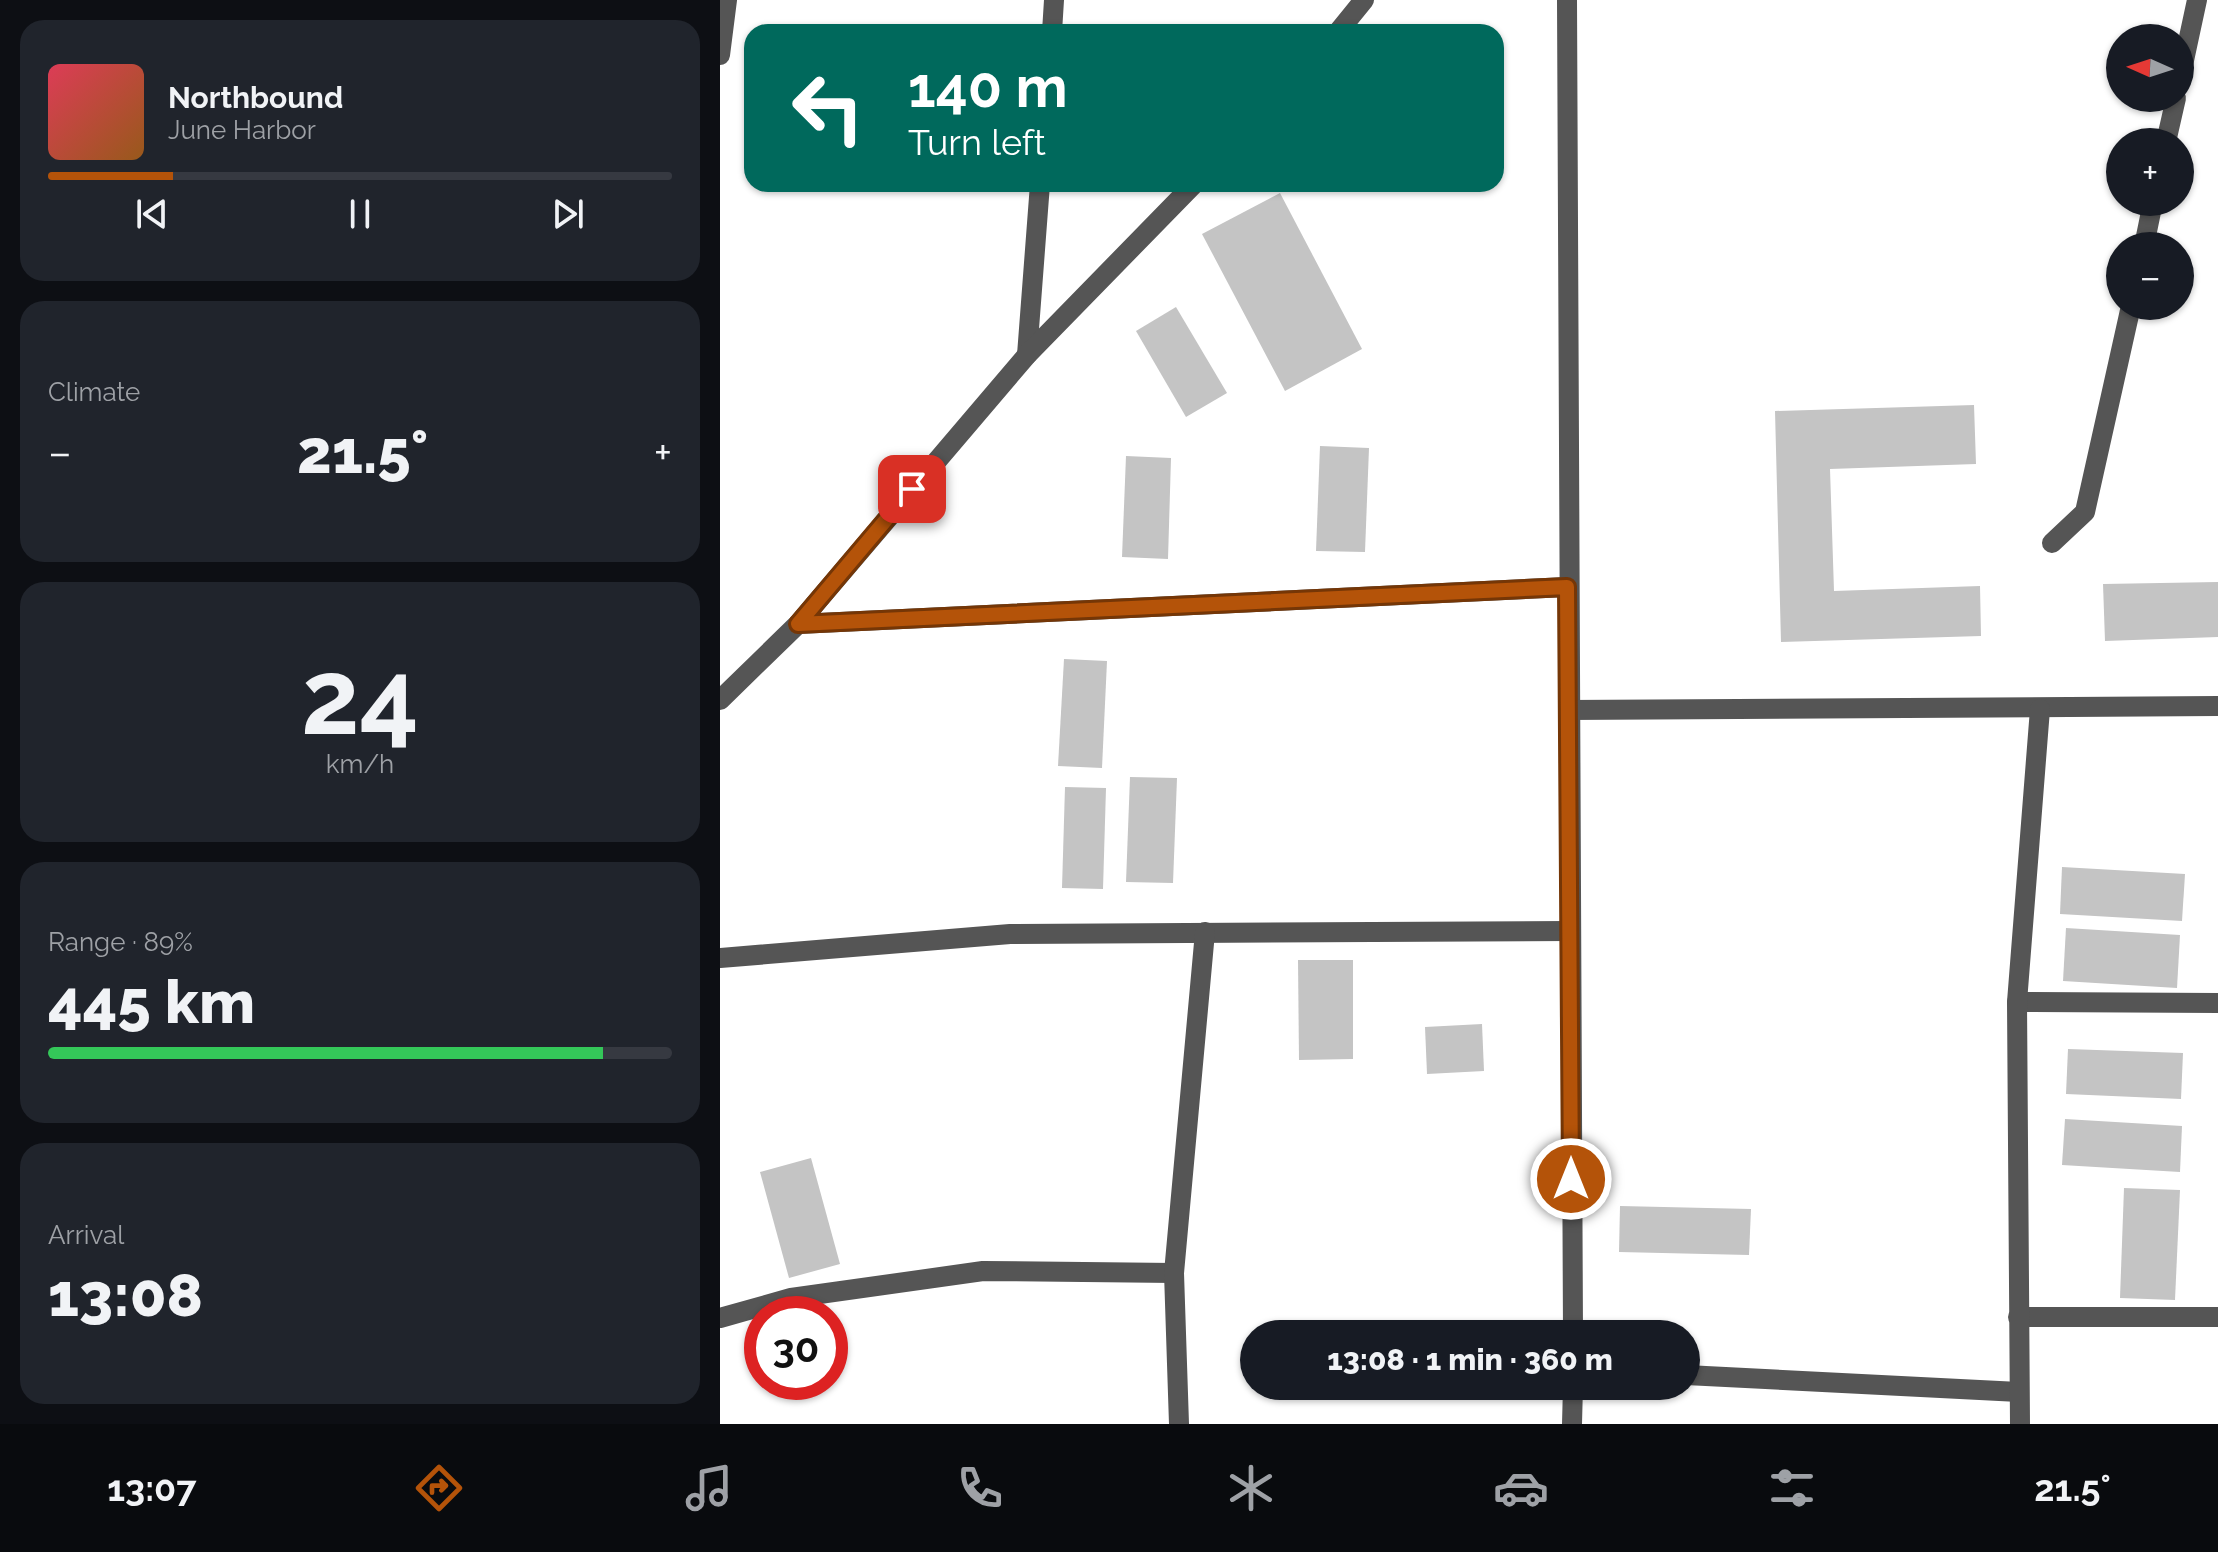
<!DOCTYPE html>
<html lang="en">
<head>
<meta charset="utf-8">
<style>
	:root { --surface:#171b24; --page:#20242c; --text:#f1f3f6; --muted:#9ea1a6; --line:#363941; --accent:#b45309 }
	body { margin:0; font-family:Raleway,sans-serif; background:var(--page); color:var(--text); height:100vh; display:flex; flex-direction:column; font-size:30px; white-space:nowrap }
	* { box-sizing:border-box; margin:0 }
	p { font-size:26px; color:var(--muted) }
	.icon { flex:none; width:44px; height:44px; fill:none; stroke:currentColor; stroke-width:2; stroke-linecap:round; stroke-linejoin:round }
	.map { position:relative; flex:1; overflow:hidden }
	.sheet { display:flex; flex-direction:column; gap:20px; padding:20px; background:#0d0f14; width:720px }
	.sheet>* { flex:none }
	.guide { position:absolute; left:24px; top:24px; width:760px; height:168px; border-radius:24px; box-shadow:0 2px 6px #0004; background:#00695c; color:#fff; overflow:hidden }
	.needle { width:52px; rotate:273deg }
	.tools { position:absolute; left:1386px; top:24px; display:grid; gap:16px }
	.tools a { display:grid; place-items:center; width:88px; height:88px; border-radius:50%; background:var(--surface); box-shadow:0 2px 6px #0004; font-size:40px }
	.speed { position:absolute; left:24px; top:1296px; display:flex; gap:16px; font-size:40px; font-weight:700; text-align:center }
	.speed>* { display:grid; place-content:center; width:104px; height:104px; border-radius:50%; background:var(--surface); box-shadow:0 2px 6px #0004; line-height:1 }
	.speed .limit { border:12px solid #d22; background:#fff; color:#111 }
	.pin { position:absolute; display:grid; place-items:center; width:68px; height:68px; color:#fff; margin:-34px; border-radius:16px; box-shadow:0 4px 12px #0006 }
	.me { position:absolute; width:88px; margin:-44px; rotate:0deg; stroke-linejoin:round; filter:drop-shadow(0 0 6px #0008) }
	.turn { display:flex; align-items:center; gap:28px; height:168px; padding:0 32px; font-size:36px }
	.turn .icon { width:104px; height:104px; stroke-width:2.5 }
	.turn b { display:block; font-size:56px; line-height:68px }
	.big { font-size:60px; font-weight:800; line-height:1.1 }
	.sheet .tile { flex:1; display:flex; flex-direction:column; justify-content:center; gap:12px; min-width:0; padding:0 28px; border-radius:24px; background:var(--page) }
	.sheet .dial { align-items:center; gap:0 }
	.dial b { font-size:104px; line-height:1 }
	.song { display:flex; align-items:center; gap:24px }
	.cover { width:96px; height:96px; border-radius:12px; background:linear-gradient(135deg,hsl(350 70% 55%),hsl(30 70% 35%)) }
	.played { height:8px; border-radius:4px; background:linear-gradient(90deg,var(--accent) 20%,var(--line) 20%) }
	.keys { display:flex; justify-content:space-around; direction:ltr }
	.heat { display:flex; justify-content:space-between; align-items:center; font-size:44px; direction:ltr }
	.charge { height:12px; border-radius:6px; background:linear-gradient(90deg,#34c759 89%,var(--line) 0) }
	.trip { position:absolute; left:520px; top:1320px; width:460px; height:80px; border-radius:40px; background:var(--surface); box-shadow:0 2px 6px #0004; font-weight:800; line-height:80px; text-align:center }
	.tab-bar { display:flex; height:128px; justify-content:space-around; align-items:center; background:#090b0e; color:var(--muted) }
	.tab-bar .icon { width:56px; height:56px }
	.tab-bar .active { color:var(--accent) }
	.tab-bar b { font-size:36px; color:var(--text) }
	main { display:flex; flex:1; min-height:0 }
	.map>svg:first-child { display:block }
</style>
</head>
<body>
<main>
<section class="sheet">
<div class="tile">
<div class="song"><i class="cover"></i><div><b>Northbound</b><p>June Harbor</p></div></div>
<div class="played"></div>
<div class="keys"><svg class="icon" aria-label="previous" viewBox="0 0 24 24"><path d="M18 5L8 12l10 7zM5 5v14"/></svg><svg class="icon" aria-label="pause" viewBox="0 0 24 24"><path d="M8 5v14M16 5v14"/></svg><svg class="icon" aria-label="next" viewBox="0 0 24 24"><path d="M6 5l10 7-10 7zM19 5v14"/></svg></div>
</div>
<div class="tile"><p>Climate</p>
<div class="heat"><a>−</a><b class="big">21.5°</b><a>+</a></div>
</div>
<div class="tile dial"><b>24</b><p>km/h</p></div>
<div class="tile"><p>Range · 89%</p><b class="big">445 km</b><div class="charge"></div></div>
<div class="tile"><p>Arrival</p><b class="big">13:08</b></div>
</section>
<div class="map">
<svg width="1498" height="1424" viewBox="0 0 1498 1424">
	<rect width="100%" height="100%" fill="#fff"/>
	<!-- building -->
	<g fill="#c4c4c4">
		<path d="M560,193L642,349L565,391L482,234Z"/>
		<path d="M456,307L507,393L466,417L416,331Z"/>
		<path d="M1254,405L1256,464L1110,469L1114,591L1260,586L1261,636L1061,642L1055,411Z"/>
		<path d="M600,446L649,448L645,552L596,551Z"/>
		<path d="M406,456L451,458L448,559L402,557Z"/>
		<path d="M1498,582V637L1385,641L1383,584Z"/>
		<path d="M344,659L387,661L382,768L338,766Z"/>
		<path d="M410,777L457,778L453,883L406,882Z"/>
		<path d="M345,787L386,788L383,889L342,888Z"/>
		<path d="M1342,867L1465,874L1462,921L1340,914Z"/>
		<path d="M1346,928L1460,935L1457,988L1343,981Z"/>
		<path d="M578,960H633V1059L579,1060Z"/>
		<path d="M762,1024L764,1071L707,1074L705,1027Z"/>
		<path d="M1348,1049L1463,1053L1461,1099L1346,1094Z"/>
		<path d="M1345,1119L1462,1126L1460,1172L1342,1165Z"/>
		<path d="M91,1158L120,1264L69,1278L40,1172Z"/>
		<path d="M1404,1188L1460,1190L1455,1300L1400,1298Z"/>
		<path d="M900,1206L1031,1209L1029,1255L899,1252Z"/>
	</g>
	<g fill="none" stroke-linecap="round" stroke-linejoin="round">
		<!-- minor -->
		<g stroke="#555" stroke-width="20">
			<path d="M847,0L853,1334"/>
			<path d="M332,32L334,0"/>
			<path d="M618,32L644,0"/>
			<path d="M0,55L7,0"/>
			<path d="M1460,79L1477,0"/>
			<path d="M1446,142L1456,98"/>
			<path d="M1424,246L1433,202"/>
			<path d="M307,355L320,184"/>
			<path d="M1332,543L1365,512L1411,306"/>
			<path d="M78,624L847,587"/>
			<path d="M0,700L78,624L307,355L474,184"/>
			<path d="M848,710L1498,706"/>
			<path d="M0,958L290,934L849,931"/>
			<path d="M1297,1002L1498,1003"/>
			<path d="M1298,1317H1498"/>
			<path d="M0,1318L71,1298L263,1271L454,1273"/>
			<path d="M966,1375L1299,1392"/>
			<path d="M459,1424L454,1273L485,932"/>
			<path d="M852,1424L853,1386"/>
			<path d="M1300,1424L1297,1002L1320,709"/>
		</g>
	</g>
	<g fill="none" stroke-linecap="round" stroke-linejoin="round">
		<defs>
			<path id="route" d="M192,489L78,624L847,587L851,1179"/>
		</defs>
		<!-- route casing -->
		<use href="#route" stroke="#753606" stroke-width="20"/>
		<!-- route -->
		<use href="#route" stroke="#b45309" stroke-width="14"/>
	</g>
</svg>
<div class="tools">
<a><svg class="needle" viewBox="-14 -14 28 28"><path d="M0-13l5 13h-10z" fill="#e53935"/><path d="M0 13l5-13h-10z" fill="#9ea1a6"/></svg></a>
<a>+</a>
<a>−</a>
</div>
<div class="speed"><div class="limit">30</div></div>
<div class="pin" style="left:192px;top:489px;background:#d93025"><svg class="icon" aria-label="arrive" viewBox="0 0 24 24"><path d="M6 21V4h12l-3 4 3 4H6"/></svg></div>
<svg class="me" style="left:851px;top:1179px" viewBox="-20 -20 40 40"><circle r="17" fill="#b45309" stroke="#fff" stroke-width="3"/><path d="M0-11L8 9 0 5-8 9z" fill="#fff"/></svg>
<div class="trip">13:08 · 1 min · 360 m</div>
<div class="guide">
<div class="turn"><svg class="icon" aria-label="left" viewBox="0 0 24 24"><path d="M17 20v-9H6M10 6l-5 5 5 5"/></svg><div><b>140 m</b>Turn left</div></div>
</div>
</div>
</main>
<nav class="tab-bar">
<b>13:07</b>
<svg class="icon active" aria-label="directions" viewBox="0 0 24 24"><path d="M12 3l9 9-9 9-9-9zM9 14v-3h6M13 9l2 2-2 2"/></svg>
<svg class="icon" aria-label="music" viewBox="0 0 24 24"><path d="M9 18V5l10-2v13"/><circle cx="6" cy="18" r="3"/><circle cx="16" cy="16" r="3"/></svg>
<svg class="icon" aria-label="phone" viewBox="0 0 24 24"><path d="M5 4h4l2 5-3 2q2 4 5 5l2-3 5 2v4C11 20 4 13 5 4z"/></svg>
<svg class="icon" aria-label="climate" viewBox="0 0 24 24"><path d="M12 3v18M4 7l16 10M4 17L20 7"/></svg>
<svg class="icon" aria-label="car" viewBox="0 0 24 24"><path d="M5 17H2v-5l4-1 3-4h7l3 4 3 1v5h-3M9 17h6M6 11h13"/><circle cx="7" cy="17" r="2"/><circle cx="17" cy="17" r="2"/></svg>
<svg class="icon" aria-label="filters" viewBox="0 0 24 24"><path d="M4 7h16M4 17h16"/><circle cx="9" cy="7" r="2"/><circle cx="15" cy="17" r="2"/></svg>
<b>21.5°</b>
</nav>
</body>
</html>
